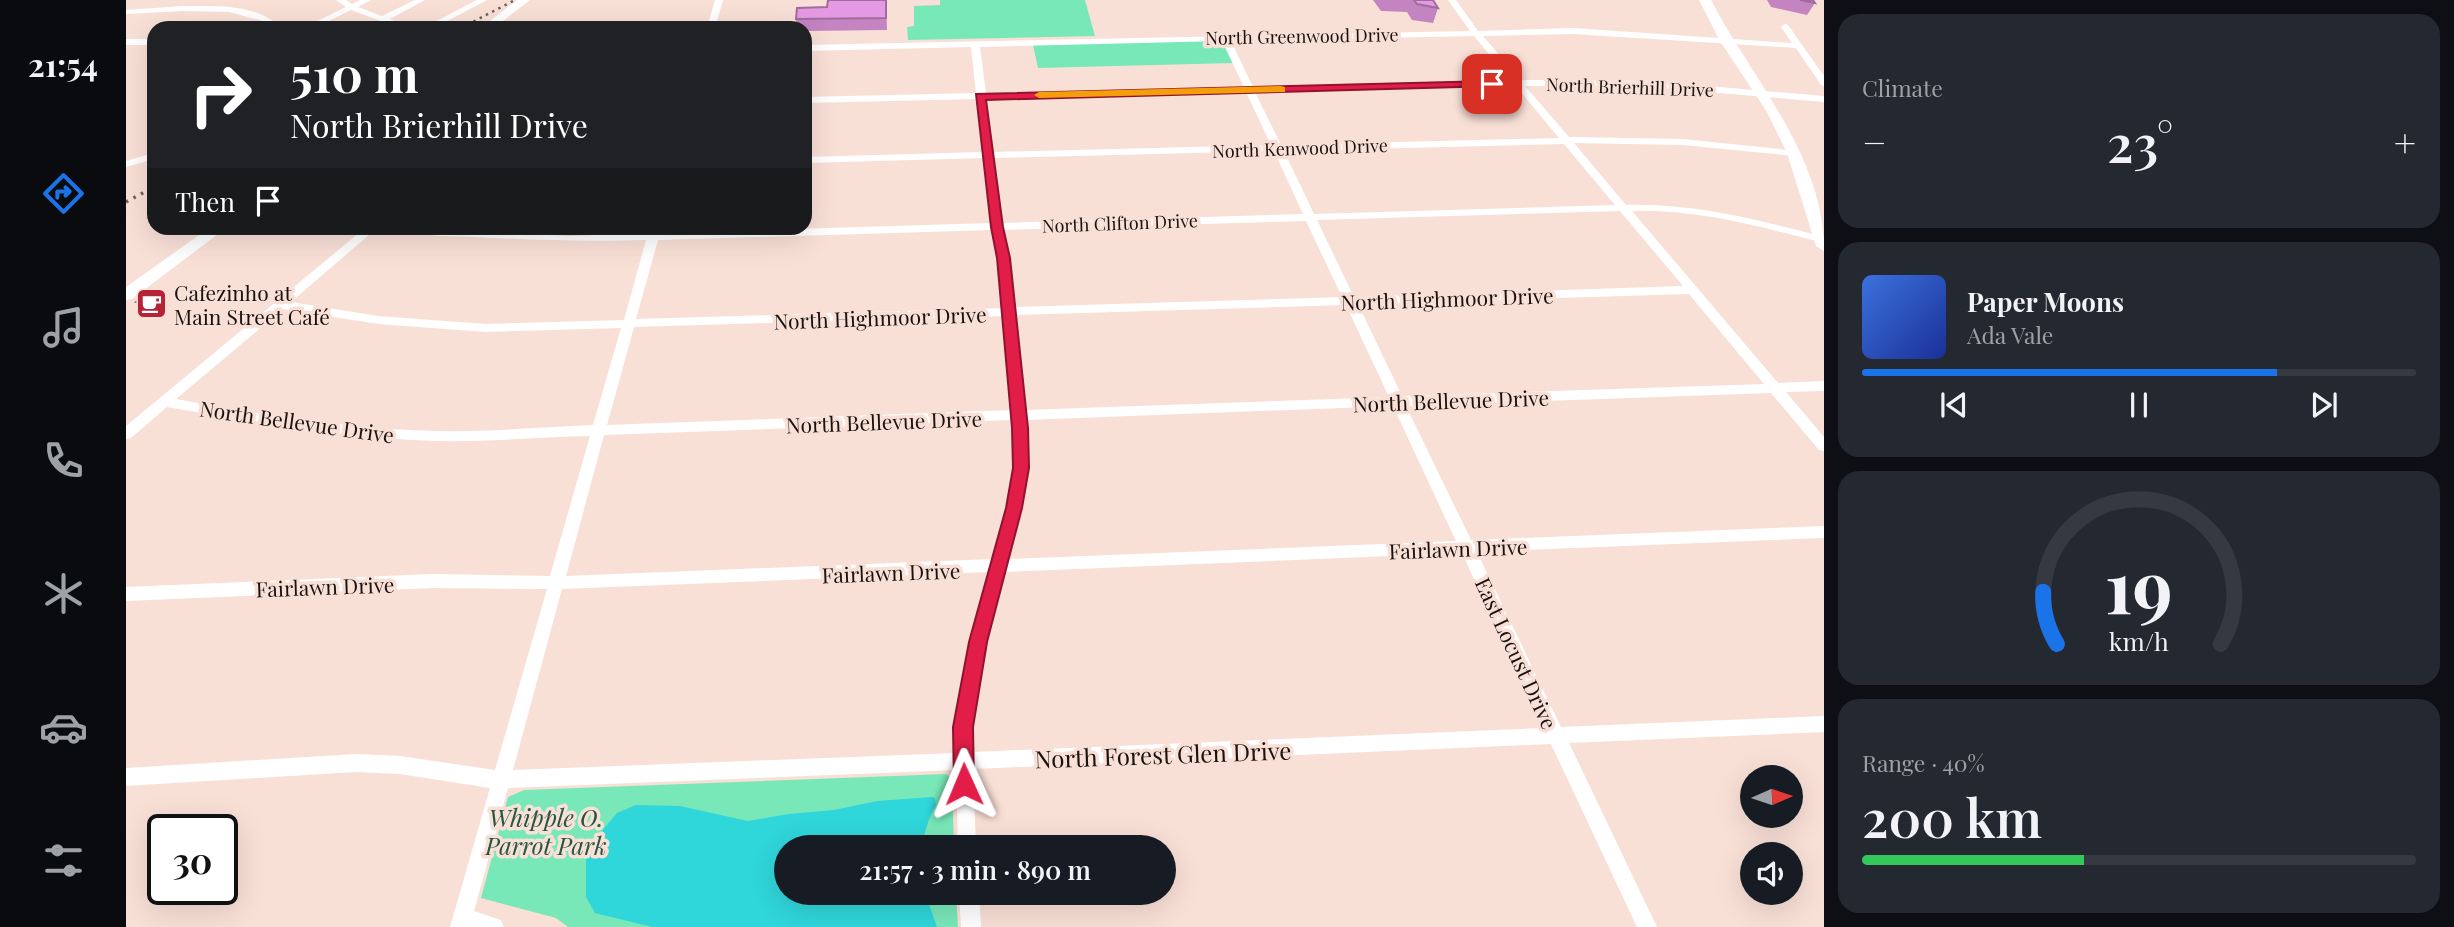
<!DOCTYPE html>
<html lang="en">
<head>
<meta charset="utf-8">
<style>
	:root { --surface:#171b24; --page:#242831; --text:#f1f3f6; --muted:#9ea1a6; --line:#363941; --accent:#1a73e8 }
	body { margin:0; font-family:"Playfair Display",serif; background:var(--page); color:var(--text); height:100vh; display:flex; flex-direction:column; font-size:26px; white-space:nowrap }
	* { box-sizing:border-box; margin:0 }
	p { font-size:23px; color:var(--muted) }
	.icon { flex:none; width:38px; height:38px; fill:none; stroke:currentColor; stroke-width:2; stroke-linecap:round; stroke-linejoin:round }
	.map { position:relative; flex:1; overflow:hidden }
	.sheet { display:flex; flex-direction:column; gap:14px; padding:14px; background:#0d0f14; width:630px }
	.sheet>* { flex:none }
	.hud { position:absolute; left:21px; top:21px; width:665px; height:214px; border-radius:21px; box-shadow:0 7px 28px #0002; background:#202124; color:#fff; overflow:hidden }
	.needle { width:46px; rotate:87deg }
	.controls { position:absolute; left:1614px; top:765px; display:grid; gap:14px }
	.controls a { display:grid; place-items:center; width:63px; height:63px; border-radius:50%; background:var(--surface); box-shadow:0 7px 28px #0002; font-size:35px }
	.speed { position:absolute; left:21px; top:814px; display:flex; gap:14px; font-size:35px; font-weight:700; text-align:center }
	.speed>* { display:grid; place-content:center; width:91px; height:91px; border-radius:50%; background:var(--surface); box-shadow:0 7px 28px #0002; line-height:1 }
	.speed .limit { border:4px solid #111; border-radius:10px; background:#fff; color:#111 }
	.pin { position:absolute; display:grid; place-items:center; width:60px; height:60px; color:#fff; margin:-30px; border-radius:14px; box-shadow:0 4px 10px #0006 }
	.me { position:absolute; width:77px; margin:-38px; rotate:359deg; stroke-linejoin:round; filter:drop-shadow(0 0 5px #0008) }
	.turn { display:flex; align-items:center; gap:24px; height:147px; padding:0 28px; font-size:32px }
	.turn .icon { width:91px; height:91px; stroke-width:2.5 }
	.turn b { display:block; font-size:49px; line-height:60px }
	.then { display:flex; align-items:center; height:66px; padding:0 28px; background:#0003; gap:14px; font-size:26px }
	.big { font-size:52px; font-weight:600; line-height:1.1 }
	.sheet .widget { flex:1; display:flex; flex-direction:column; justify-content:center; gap:10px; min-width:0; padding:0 24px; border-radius:21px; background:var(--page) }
	.sheet .dial { align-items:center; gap:0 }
	.dial svg { height:182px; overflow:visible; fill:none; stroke:var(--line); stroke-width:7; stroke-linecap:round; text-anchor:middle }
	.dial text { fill:var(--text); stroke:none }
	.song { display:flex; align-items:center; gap:21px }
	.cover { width:84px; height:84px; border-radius:10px; background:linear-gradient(135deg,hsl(220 70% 55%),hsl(230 70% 35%)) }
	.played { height:7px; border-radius:4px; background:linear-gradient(90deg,var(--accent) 75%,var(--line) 75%) }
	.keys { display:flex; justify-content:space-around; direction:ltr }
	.heat { display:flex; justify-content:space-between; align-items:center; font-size:38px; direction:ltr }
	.charge { height:10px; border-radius:5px; background:linear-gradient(90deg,#34c759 40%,var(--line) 0) }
	.trip { position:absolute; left:648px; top:835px; width:402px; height:70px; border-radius:35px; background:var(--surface); box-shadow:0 7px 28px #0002; font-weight:600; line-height:70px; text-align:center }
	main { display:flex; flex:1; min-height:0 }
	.dock { display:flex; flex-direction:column; width:126px; justify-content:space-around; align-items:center; background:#090b0e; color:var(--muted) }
	.dock .icon { width:49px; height:49px }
	.dock .current { color:var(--accent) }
	.dock b { font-size:32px; color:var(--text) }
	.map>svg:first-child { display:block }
</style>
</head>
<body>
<main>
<nav class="dock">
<b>21:54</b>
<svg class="icon current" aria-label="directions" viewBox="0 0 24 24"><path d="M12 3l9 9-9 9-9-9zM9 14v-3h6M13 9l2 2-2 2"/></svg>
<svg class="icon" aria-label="music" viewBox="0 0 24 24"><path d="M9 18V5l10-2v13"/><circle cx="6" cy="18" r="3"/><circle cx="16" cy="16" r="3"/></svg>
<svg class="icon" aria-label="phone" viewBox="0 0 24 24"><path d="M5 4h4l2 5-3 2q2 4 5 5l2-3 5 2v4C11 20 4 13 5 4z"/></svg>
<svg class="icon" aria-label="climate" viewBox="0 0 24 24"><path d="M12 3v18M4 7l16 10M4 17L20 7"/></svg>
<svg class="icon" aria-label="car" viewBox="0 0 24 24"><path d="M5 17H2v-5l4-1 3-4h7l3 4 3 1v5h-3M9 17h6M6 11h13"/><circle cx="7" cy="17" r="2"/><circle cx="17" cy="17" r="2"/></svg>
<svg class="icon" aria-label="filters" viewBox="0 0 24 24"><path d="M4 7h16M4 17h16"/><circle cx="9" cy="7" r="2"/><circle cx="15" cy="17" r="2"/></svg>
</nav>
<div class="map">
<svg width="1698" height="927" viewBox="0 0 1698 927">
	<rect width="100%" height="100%" fill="#f9e0d7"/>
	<!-- green -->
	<g fill="#79e8b9">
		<path d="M814,0H959L969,36L782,40L781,27L788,26V6L814,5Z"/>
		<path d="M1088,40L1100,45L1108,63L912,68L907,45Z"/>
		<path d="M820,774L826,779L828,847H660V892L830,893L832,927H442L430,918L355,898L382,797L398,790Z"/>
	</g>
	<!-- water -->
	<path fill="#2fd6da" d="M806,797L809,798L810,805C803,814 799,835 794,847H660V892L799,893L811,927H526L469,913L460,897V856L464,845L491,813L510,805L554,806L622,821L663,814L708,810L751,801Z"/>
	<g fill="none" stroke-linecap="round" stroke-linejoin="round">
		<!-- street -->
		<g fill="#fff" fill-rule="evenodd">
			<path d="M210,0H220L226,4L234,0H245L232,7L256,16L289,0H299L264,19L286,28H274L225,10L188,28H177L220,7Z"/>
			<path d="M351,0H361L308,28H297Z"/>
			<path d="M589,0H597L589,28H581Z"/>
			<path d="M1322,0H1330L1352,31L1447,28L1666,43L1655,27L1659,24L1662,25L1698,76V86L1695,85L1670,48L1447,34L1357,36L1395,80L1525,81L1698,96V102L1525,87L1399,86L1443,137L1557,139L1672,151L1673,153L1668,156L1557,145L1448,143L1500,205C1568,203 1633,220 1698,237V243C1635,227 1572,209 1506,211L1652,383L1698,381V391L1660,392L1698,437V451L1693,450L1645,393L1280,406L1345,540L1698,526V538L1351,552L1435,727L1698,716V732L1443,743L1531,927H1511L1425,744L847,769L850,847H832L830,770L382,788L348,911L375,920L378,927H324L364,788L274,774L230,772L0,786V768L230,754L274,756L369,770L421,589L306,588L0,601V587L306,574L424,576L464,436C413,437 361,442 310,441C219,438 130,423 41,407L5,438L0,439V426L239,228H251L165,302L252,316L360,324L498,320L520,240C463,242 406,240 349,237C331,236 294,238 280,228L443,236L522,233L525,228H533V233L865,223L858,158L679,163V157L857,152L851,99L679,103V97L850,93L845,47L679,51V45L1344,31ZM1348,36L1385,81L1127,87L1105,41ZM1096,41L1118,87L860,93L854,47ZM1390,86L1433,138L1155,145L1129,92ZM1120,92L1145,145L867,152L860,99ZM1438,144L1489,205L1188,214L1158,151ZM1148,151L1177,214L876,223L868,158ZM1494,211L1557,286L1228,297L1191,220ZM1180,221L1216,297L889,307L884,258L877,230ZM866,230L872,258L877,308L510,319L532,240ZM1563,294L1638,384L1276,396L1232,304ZM1220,305L1263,397L899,410L889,315ZM157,309L252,324L360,332L495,328L467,425C416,427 363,432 311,431C223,429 136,415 50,399ZM877,316L886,410L481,425L508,327ZM1267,406L1330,541L882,559C895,511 905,470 900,420ZM887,420C891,470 880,512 867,559L440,576L478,435ZM1336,553L1417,728L847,752C844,691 863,630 879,572ZM863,572C847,631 827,692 829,753L387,770L436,589Z"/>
			<path d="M57,6C90,6 131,3 155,28H146L137,21L103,12L57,11L0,14V10Z"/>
			<rect x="0" y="39" width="28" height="6"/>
			<path d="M28,153V159L0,167V161Z"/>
			<path d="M833,892H853L855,927H835Z"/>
		</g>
		<!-- secondary -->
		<g fill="#fff" fill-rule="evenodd">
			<path d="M391,0H404L368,28H355Z"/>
			<path d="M1573,0H1585C1627,81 1698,155 1698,251L1690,246L1661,153L1641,112L1594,41Z"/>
			<path d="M83,228H100L6,299L0,300V287Z"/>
		</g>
		<!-- rail-far1 -->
		<path stroke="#71625d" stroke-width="2.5" stroke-dasharray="2.5 4.5" stroke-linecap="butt" d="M335,28L389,0"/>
		<!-- rail -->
		<path stroke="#71625d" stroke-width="3.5" stroke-dasharray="2.5 6" stroke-linecap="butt" d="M0,202L28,187"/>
	</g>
	<!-- wall -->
	<g fill="#c484c2">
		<path d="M760,0L761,30L679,31V28H671L670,19L701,7Z"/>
		<path d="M1247,0H1307L1312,8L1307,23L1286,20L1281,12L1255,11Z"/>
		<path d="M1641,0H1687L1689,3L1681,15L1645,7Z"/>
		<path d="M38,301L26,309L13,306L10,302Z"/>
	</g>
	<!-- shaded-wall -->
	<path fill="#a06c9e" d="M34,297L38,301L26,309L23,305Z"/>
	<!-- building -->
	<g fill="#e49ae2" stroke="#a06c9e" stroke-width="2">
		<path d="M702,0H760V18L670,19L671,8L701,7Z"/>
		<path d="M1288,0H1307L1312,8L1291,4Z"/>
		<path d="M1674,0H1687L1689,3Z"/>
		<path d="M21,294L34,297L23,305L10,302Z"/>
	</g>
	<!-- route -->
	<path fill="#e11d48" stroke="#92132f" stroke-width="2" d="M1366,81L1370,82V86L860,100L877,227L884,258L902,428L903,468L896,508L861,642L847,727L848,784L845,791L838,794L831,791L828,784L827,727L843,642L880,508L887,468L886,428L871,258L865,227L850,94Z"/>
	<!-- slow -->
	<path fill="#f59e0b" d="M1155,86L1159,87V92L913,98L908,95L913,92Z"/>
	<!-- icons -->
	<defs>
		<symbol id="cafe-square" viewBox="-11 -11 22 22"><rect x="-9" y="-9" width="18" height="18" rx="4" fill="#b52337" stroke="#f9e0d7"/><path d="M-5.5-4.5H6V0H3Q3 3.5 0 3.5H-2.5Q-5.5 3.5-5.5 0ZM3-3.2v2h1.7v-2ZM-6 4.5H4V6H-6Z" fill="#fff"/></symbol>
	</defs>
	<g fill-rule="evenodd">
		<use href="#cafe-square" x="8" y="286" width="35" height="35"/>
	</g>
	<g text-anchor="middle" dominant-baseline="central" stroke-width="7" stroke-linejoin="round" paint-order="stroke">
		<!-- far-street labels -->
		<g font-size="18" fill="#1a120f" stroke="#f9e0d7">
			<text transform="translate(1176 36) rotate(-1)">North Greenwood Drive</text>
			<text transform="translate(1504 87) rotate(2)">North Brierhill Drive</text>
			<text transform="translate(1174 148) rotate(-2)">North Kenwood Drive</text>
			<text transform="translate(994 223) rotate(-2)">North Clifton Drive</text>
		</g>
		<!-- poi labels -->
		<g font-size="21" fill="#1a120f" stroke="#f9e0d7" text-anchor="start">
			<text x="48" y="292">Cafezinho at<tspan x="48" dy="24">Main Street Café</tspan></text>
		</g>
		<!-- street labels -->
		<g font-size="21" fill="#1a120f" stroke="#f9e0d7">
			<text transform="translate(1321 298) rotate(-2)">North Highmoor Drive</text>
			<text transform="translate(754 317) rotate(-2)">North Highmoor Drive</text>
			<text transform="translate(1325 400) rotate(-2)">North Bellevue Drive</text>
			<text transform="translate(171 421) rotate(8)">North Bellevue Drive</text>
			<text transform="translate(758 421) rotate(-2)">North Bellevue Drive</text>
			<text transform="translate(1332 548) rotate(-2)">Fairlawn Drive</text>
			<text transform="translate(765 572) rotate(-2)">Fairlawn Drive</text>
			<text transform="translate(199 586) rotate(-2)">Fairlawn Drive</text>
			<text transform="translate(1391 653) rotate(65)">East Locust Drive</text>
		</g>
		<!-- near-street labels -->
		<g font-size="24" fill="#1a120f" stroke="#f9e0d7">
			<text transform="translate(1037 754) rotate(-2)">North Forest Glen Drive</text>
		</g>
		<!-- near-park labels -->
		<g font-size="24" font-style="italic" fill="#255642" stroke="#f9e0d7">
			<text x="420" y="817">Whipple O.<tspan x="420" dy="28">Parrot Park</tspan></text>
		</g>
	</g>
</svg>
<div class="controls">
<a><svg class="needle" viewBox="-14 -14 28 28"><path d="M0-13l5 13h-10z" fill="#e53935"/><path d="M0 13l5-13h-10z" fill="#9ea1a6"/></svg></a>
<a><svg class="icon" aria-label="sound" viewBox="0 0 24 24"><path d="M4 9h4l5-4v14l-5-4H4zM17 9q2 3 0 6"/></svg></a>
</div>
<div class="speed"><div class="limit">30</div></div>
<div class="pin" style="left:1366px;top:84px;background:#d93025"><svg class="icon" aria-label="arrive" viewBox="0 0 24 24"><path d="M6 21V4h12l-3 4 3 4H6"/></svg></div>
<svg class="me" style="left:838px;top:784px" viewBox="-20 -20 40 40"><path d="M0-17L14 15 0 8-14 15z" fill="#e11d48" stroke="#fff" stroke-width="4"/></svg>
<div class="trip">21:57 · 3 min · 890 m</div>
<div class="hud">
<div class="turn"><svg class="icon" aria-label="right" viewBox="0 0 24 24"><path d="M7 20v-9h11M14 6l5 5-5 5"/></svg><div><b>510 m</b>North Brierhill Drive</div></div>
<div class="then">Then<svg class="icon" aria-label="arrive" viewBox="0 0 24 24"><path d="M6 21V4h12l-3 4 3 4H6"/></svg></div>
</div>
</div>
<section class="sheet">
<div class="widget"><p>Climate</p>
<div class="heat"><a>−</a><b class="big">23°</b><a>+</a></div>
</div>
<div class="widget">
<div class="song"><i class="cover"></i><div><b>Paper Moons</b><p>Ada Vale</p></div></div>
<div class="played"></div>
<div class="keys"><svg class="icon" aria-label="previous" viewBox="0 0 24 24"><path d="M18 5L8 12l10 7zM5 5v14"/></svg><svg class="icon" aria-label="pause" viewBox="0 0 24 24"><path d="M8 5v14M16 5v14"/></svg><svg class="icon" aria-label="next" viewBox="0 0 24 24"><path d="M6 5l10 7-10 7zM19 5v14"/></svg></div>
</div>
<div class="widget dial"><svg viewBox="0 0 100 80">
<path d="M14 69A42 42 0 1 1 86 69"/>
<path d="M14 69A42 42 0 0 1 8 46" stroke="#1a73e8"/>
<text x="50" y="56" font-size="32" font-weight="700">19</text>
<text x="50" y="72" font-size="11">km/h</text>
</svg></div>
<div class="widget"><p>Range · 40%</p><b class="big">200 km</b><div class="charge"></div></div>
</section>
</main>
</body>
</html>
